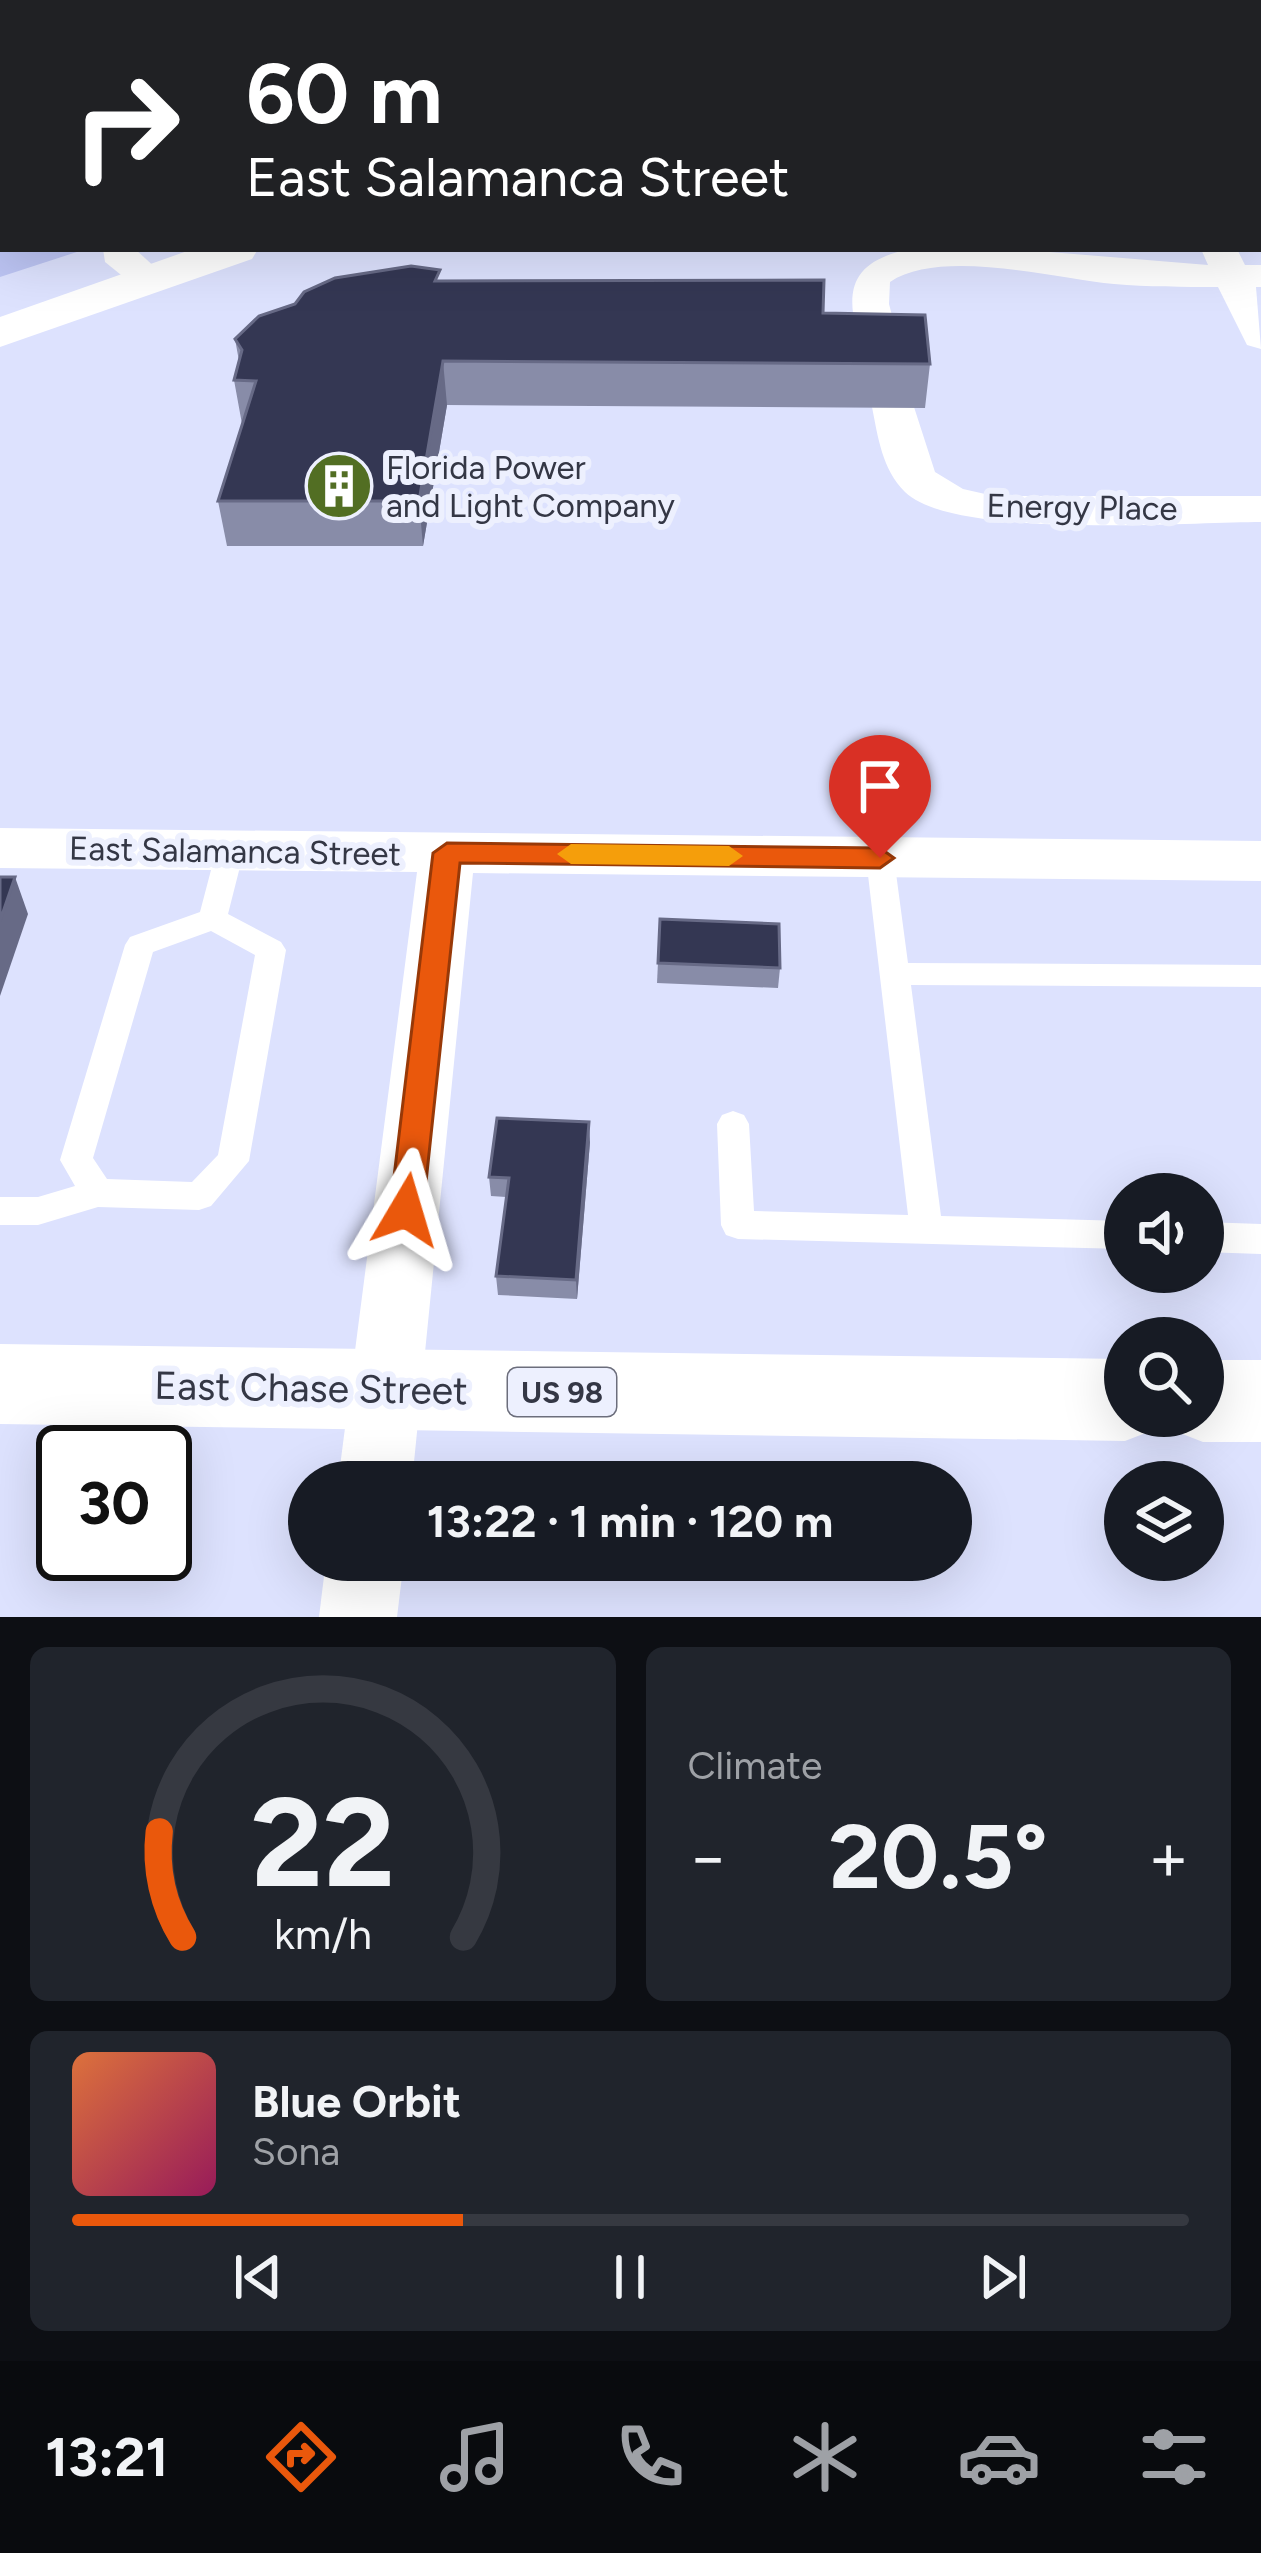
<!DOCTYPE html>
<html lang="en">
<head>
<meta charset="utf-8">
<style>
	:root { --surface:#171b24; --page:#20242c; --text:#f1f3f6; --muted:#9ea1a6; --line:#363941; --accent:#ea580c }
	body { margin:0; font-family:Figtree,sans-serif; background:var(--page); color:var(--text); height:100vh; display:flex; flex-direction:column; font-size:45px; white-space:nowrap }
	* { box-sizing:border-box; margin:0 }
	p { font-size:39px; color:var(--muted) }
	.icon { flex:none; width:66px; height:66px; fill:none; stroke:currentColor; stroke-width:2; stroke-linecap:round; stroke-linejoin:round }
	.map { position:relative; height:1617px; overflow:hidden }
	.details { display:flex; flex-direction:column; gap:30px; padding:30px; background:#0d0f14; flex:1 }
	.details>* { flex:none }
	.hud { position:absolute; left:0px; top:0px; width:1263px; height:252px; box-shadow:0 12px 48px #0002; background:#202124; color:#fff; overflow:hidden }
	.buttons { position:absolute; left:1104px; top:1173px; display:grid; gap:24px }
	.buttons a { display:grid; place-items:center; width:120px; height:120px; border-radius:50%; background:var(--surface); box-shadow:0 12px 48px #0002; font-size:60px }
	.speed { position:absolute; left:36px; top:1425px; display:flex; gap:24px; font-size:60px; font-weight:700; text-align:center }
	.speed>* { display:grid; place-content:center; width:156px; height:156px; border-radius:50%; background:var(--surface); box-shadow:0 12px 48px #0002; line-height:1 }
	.speed .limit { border:6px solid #111; border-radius:18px; background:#fff; color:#111 }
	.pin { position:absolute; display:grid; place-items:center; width:102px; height:102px; color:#fff; margin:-123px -51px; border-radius:50% 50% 50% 0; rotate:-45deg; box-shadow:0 0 12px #0007 }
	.pin .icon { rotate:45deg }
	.me { position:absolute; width:132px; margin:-66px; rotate:7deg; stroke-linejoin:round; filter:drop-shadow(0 0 9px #0008) }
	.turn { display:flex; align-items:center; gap:42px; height:252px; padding:0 48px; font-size:54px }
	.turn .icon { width:156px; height:156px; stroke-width:2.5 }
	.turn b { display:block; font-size:84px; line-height:102px }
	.big { font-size:90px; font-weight:700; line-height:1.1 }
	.details .widget { flex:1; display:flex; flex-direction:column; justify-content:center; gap:18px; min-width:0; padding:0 42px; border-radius:18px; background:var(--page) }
	.details .dial { align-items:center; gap:0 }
	.dial svg { height:312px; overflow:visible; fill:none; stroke:var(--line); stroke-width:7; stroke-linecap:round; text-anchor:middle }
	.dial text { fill:var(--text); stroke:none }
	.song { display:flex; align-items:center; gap:36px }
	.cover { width:144px; height:144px; border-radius:18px; background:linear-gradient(135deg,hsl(20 70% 55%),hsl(330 70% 35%)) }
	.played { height:12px; border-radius:6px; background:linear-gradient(90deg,var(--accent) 35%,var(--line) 35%) }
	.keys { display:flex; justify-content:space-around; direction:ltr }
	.heat { display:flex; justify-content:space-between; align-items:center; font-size:66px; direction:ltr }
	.details .tiles { flex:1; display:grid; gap:30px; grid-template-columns:1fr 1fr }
	.widget:last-child { grid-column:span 2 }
	.trip { position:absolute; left:288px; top:1461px; width:684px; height:120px; border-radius:60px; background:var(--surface); box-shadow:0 12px 48px #0002; font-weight:700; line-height:120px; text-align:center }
	.tabs { display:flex; height:192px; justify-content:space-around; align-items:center; background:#090b0e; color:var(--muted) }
	.tabs .icon { width:84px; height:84px }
	.tabs .selected { color:var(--accent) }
	.tabs b { font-size:54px; color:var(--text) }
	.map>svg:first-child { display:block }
</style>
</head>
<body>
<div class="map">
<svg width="1261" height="1617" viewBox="0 0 1261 1617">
	<rect width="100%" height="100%" fill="#dde2fe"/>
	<!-- green -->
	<path fill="#bcc4f3" d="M0,202L3,249H86L0,277Z"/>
	<!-- water -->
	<path fill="#868fe6" d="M0,0H517L518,3H3L0,195Z"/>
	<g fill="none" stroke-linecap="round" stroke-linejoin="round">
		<!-- service -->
		<g fill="#fff" fill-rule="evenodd">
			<path d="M230,841L244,851L228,914L281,942L286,950L249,1161L211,1206L199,1210L98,1207L38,1225H0V1197H38L75,1186L60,1160L125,945L130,937L200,912L216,851ZM211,931L255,955L218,1155L192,1182L107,1179L93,1158L153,952Z"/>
			<path d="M880,848L894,858L908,963L1261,965V987L911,985L941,1216L1125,1221V1249L738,1239L726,1235L721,1225L717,1124L722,1115L733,1111L744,1115L749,1124L754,1211L908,1215L866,858Z"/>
			<path d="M1203,1222L1261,1224V1254L1203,1252Z"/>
		</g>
		<!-- minor -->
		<g fill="#fff" fill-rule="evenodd">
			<rect x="1260" y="104" width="1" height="20"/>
			<path d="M103,249H135L168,279L149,290L136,287L105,262Z"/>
			<path d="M909,249H1013L1208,265L1201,249H1237L1245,265H1261V287H1256L1261,349L1247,345L1218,287C1183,287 1148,287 1114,284C1054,278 940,248 890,282L889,304L903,357L897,366H869C861,355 859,342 856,329C844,280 861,260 909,249Z"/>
			<path d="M893,395L908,398L914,407L935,472L963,489L994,496H1261V522C1188,522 954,540 905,492C882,469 878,437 872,407L878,398Z"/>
			<path d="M0,828L1261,841V881L473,873L412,1482H338L417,872L0,868Z"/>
			<path d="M326,1560H404L397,1617H319Z"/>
		</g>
		<!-- secondary -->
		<g fill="#fff" fill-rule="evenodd">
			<path d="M789,0H829L787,3Z"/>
			<path d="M855,0H894L853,3Z"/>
			<path d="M193,249H258L252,259L0,347V317Z"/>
		</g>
		<!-- trunk -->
		<g fill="#fff" fill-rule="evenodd">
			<path d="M0,1344L1125,1359V1416H1162L1156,1429L1125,1441L0,1424Z"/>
			<path d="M1203,1360H1261V1442H1203L1172,1430L1166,1416H1203Z"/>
		</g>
	</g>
	<!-- wall -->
	<g fill="#888ca8">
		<path d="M440,281L823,313L930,364L925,408L447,405L423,546H227L218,501L242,424L234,380L239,361L235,339L295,304Z"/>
		<path d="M660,919L780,968L778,988L657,983Z"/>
		<path d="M590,1142L577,1299L498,1295L496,1276L506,1197L491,1196L489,1177Z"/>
	</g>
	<!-- shaded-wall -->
	<g fill="#676a86">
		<path d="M443,361L447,405L423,546L419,501Z"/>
		<path d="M15,877L28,914L0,996V921Z"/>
		<path d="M589,1122L590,1142L577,1299L576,1280Z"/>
	</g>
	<!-- building -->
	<g fill="#343753" stroke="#676a86" stroke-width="3">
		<path d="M411,266L440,270L435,281L824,280L823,313L925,315L930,364L443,361L419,501H218L256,381L234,380L242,350L235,339L259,316L295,304L304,292L335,278Z"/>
		<path d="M0,877H15L0,921Z"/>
		<path d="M660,919L779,924L780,968L658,963Z"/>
		<path d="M497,1118L589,1122L576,1280L496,1276L509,1178L489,1177Z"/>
	</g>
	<!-- route -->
	<path fill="#ea580c" stroke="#983908" stroke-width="3" d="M447,843L880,848L894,858L880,868L460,863L423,1210L418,1220H395L390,1210L433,853Z"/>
	<!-- slow -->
	<path fill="#f59e0b" d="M571,844L729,846L743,856L729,866L571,864L557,854Z"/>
	<!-- icons -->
	<defs>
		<symbol id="building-disc" viewBox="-11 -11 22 22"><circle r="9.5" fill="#526e23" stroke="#edf0fe"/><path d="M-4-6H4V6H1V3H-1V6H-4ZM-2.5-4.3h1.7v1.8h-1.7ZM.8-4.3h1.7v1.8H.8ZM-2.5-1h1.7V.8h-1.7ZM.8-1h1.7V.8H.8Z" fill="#fff"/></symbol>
	</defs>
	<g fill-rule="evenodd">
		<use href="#building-disc" x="301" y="448" width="76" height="76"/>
	</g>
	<g text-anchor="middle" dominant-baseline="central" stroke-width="12" stroke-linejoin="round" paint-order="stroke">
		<!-- shield labels -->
		<rect fill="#edf0fe" stroke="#6c6e7c" stroke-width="3" x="508" y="1368" width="108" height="48" rx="9"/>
		<g font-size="30" font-weight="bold" fill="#343745">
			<text x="562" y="1392">US 98</text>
		</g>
		<!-- poi labels -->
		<g font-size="33" fill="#343745" stroke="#edf0fe" text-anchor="start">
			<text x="386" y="467">Florida Power<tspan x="386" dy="38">and Light Company</tspan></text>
		</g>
		<!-- street labels -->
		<g font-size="33" fill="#343745" stroke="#edf0fe">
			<text transform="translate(1082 507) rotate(1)">Energy Place</text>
			<text transform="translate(235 851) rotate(1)">East Salamanca Street</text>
		</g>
		<!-- near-street labels -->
		<g font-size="39" fill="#343745" stroke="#edf0fe">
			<text transform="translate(311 1388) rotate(1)">East Chase Street</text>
		</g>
	</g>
</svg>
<div class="buttons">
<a><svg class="icon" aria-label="sound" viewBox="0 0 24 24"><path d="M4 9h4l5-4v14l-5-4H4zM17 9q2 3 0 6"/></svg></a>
<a><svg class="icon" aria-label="search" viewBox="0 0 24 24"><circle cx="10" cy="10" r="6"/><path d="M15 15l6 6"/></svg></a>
<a><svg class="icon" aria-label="layers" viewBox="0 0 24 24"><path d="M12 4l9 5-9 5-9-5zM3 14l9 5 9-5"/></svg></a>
</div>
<div class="speed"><div class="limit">30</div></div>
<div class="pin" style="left:880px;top:858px;background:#d93025"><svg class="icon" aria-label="arrive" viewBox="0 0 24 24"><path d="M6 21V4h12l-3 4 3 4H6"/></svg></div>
<svg class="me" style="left:406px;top:1210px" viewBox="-20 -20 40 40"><path d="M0-17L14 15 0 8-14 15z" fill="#ea580c" stroke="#fff" stroke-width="4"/></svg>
<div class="trip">13:22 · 1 min · 120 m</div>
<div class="hud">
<div class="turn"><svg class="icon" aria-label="right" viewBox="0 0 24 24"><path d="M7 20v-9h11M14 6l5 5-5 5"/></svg><div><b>60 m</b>East Salamanca Street</div></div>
</div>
</div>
<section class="details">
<div class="tiles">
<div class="widget dial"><svg viewBox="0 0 100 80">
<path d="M14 69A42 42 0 1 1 86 69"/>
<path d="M14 69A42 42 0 0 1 8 42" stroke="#ea580c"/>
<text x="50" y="56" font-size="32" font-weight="700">22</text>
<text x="50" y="72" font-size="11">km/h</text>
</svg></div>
<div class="widget"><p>Climate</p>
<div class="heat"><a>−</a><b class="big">20.5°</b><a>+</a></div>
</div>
<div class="widget">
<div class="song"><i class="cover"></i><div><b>Blue Orbit</b><p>Sona</p></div></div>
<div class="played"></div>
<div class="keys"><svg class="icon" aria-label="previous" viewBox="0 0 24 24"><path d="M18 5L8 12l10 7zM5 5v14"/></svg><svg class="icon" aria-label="pause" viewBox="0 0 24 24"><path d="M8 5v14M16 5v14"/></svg><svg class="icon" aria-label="next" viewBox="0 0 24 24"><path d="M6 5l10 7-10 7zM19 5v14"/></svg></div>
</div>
</div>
</section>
<nav class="tabs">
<b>13:21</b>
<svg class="icon selected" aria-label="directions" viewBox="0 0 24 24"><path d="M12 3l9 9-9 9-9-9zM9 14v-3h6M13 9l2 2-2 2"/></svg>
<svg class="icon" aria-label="music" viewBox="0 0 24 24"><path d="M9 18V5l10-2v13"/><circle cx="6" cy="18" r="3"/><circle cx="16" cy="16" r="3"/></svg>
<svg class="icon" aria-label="phone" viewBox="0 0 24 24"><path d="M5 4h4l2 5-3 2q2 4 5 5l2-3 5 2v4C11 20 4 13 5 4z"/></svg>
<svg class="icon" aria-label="climate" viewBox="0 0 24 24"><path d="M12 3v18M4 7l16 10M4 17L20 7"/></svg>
<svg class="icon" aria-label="car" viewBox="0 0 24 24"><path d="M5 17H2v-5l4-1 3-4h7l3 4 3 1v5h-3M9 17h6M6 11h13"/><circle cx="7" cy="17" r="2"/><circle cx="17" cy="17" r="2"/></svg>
<svg class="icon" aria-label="filters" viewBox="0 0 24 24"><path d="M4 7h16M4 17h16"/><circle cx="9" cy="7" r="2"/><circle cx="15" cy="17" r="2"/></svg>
</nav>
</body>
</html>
